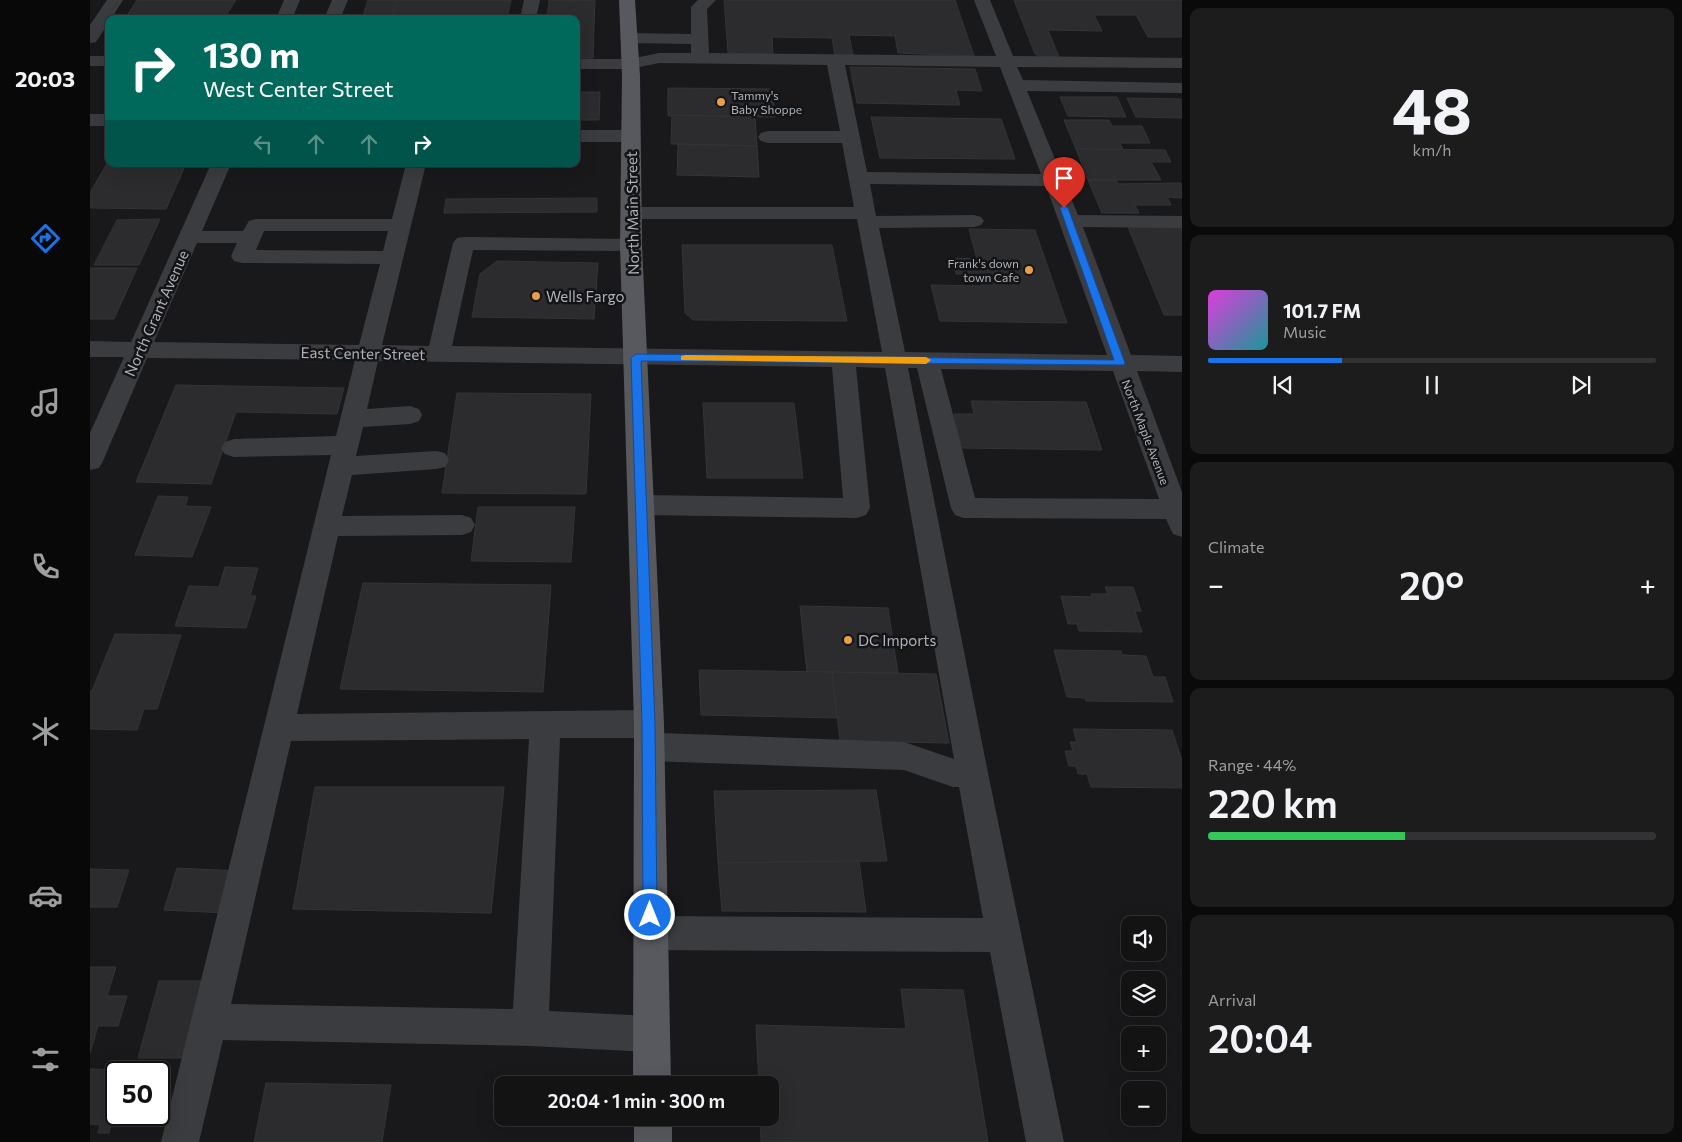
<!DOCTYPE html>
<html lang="en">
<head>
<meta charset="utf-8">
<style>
	:root { --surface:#131314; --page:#1c1c1d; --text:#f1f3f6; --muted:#9d9ea0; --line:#323234; --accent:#1a73e8 }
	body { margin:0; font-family:Commissioner,sans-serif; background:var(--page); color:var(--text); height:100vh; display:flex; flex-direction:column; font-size:19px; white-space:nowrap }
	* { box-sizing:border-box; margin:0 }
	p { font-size:16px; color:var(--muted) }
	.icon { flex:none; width:28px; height:28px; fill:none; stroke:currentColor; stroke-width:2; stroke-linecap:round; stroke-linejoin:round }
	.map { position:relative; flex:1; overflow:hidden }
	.panel { display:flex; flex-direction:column; gap:8px; padding:8px; background:#0a0a0b; width:500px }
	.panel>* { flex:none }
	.guide { position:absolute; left:15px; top:15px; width:475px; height:152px; border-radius:10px; box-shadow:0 5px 20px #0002,0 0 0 1px var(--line); background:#00695c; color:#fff; overflow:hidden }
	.fabs { position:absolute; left:1031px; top:916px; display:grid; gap:10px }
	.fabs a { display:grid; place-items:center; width:45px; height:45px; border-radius:10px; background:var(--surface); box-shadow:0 5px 20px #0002,0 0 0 1px var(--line); font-size:25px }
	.speed { position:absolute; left:15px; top:1061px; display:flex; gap:10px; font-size:25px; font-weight:700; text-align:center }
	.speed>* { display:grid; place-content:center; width:65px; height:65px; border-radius:50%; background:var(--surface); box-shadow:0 5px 20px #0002,0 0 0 1px var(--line); line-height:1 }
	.speed .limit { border:2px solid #111; border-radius:8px; background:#fff; color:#111 }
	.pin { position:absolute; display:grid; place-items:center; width:42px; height:42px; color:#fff; margin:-51px -21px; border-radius:50% 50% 50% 0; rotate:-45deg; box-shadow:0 0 5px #0007 }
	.pin .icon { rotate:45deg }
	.me { position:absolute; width:55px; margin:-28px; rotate:0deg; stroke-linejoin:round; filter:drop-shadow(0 0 4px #0008) }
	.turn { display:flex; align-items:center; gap:18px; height:105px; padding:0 15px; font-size:22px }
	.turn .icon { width:65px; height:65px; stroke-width:2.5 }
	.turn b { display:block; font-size:35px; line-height:42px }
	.lanes { display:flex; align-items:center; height:48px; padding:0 15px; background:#0003; justify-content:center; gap:25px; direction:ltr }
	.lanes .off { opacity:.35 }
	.big { font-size:38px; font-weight:600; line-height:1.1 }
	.panel .card { flex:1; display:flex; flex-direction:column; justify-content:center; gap:8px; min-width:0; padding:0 18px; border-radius:10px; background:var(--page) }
	.panel .dial { align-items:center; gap:0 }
	.dial b { font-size:65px; line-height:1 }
	.song { display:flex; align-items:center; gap:15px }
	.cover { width:60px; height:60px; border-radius:8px; background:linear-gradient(135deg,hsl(300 70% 55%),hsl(180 70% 35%)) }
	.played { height:5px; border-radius:2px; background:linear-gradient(90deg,var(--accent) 30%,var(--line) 30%) }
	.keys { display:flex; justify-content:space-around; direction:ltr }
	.heat { display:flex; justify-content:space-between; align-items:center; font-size:28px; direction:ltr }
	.charge { height:8px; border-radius:4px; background:linear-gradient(90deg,#34c759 44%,var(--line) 0) }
	.trip { position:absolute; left:404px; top:1076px; width:285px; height:50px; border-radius:10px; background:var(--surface); box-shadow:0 5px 20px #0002,0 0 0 1px var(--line); font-weight:600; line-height:50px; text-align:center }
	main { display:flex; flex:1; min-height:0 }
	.tab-bar { display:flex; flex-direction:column; width:90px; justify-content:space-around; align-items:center; background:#080808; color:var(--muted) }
	.tab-bar .icon { width:35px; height:35px }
	.tab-bar .current { color:var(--accent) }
	.tab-bar b { font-size:22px; color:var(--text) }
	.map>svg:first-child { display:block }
</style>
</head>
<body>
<main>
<nav class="tab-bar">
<b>20:03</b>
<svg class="icon current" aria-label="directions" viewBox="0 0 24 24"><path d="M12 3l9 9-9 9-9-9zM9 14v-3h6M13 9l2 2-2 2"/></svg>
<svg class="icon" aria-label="music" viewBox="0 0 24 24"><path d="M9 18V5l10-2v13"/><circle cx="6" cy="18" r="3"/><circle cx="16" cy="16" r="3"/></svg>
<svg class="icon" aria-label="phone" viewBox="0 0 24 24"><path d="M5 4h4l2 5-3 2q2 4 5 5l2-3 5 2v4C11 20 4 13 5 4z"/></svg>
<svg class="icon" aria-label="climate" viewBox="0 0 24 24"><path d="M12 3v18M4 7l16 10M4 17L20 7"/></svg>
<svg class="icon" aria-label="car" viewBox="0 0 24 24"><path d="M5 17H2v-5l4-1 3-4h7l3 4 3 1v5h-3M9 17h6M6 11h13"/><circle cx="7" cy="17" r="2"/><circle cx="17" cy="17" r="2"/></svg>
<svg class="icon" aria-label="filters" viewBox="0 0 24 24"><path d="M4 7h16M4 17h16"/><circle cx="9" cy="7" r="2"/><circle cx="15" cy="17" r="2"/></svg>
</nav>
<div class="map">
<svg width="1092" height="1142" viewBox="0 0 1092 1142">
	<rect width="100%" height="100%" fill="#19191b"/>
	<!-- building -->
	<g fill="#2c2c2f" stroke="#333437">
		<path d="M47,0H146L135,17L35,19Z"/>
		<path d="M278,0H307L301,19H272Z"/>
		<path d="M307,0H421L417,19H301Z"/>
		<path d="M459,0H505L503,58H486V19H457Z"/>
		<path d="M634,0H865L884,56L808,53L805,36L759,35L763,55H745L742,38L682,37L683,55L638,53Z"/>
		<path d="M924,0H1092V37H1058L1046,15H1004L1012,31L958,30L969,57H950L945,54Z"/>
		<path d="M760,67L885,69L892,91L866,90L870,105L767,103Z"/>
		<path d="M578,88L682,89L685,117L578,116Z"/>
		<path d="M486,92H510L509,120H486Z"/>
		<path d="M970,97H1027L1036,117L978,116Z"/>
		<path d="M1037,98L1091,99L1092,118L1046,117Z"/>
		<path d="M582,115L665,117L667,146L581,144Z"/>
		<path d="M781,117L911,119L925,159L790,158Z"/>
		<path d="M974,120H1019L1022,126H1052L1060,143H1030L1033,150L986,149Z"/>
		<path d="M588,144L667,146L669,177L587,175Z"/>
		<path d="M986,149L1075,150L1081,162H1061L1071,180H998Z"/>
		<path d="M19,160V164H96L76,209L0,208V193Z"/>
		<path d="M998,180H1026L1028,184L1091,183L1092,198L1077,197L1081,205H1045L1049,213H1012Z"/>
		<path d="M507,198V212L354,213L356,199Z"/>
		<path d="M70,219L49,265H4L27,220Z"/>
		<path d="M1038,227L1092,228V315H1074Z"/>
		<path d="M879,229L945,230L977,323L850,321L841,285L892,286L888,274H866L862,258L887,259Z"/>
		<path d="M592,245H742L757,321L603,320L595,313Z"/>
		<path d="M407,261L508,263L504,319L382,317L390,274Z"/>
		<path d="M0,268H47L24,319H0Z"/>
		<path d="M86,385L254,388L247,414L146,412L121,484L46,482Z"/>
		<path d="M367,393L501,394L496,494L352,493Z"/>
		<path d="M881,401L996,402L1012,450L871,448L864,414H884Z"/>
		<path d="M613,403H704L713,478H617Z"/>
		<path d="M68,496L98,497L95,506L121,507L102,557L45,555Z"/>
		<path d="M388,507H485L481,562L381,561Z"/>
		<path d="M135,567L168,568L160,596H166L156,628L85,626L99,586L129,587Z"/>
		<path d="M273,583L461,585L453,692L250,689Z"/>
		<path d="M1015,587H1043L1051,611H1045L1052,632L989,631L987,624H978L971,596L1002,597L1001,594H1018Z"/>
		<path d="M710,606L798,608L808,673L717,672Z"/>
		<path d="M25,634L91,635L67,709H54L47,730L0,729V691H2Z"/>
		<path d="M964,650L1031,651L1032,655L1056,656L1063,677H1075L1083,702L996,701L995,698L977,697Z"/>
		<path d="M609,670L742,672L748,718L611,715Z"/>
		<path d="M742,672L846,674L859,743L750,741Z"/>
		<path d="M983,729L1082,730L1092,761V788L1001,787L997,774H988L986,766H979L975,751H983L980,742H987Z"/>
		<path d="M225,787H414L401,913L203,909Z"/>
		<path d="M786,790L797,861L628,863L624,791Z"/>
		<path d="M769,861L776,912L632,911L628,863Z"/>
		<path d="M87,868L148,871L136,913L74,910Z"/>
		<path d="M0,869L39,870L27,907H0Z"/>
		<path d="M0,967H26L17,996H37L28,1026H8L0,1053Z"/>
		<path d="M69,981H120L102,1058H48Z"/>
		<path d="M811,989L873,990L898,1142H671L670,1118H680V1085H669L666,1025L816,1029Z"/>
		<path d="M0,1069L68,1071L26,1072V1115H56L53,1126L21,1124L19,1133H8L10,1125L0,1124Z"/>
		<path d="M176,1083L301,1085L292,1142H164Z"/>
	</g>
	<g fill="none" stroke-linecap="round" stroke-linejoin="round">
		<!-- minor -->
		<g fill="#3a3c40" fill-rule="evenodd">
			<path d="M17,0H33L21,19H19V22L6,42L0,43V25Z"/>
			<path d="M194,0H210L202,19H186Z"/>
			<path d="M242,0H258L250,19H234Z"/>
			<path d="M434,0H450L446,19H430Z"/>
			<path d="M608,0H626L617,9L619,53L906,56L884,0H900L923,56L1092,58V68L927,67L933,80L1092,83V93H1090L937,91L988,215L1092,216V228L993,227L1041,355L1092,356V372L1047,371L1092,492V537L1083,534L1076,519L874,518L865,515L861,508L827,368H818L898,773L974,1142H936L900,952L560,950L548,945L543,933L548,921L560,916L893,918L869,787H863L814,770L559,761L548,757L544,747L548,738H470L459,1011L561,1016L574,1021L579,1034L574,1047L561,1052L440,1046L133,1040L109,1142H71L241,455L144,457L135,454L131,448L135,442L144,439L246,436L265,360L57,358L13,461L9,468L0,470V433L34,357H0V341L41,342L121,164H141L112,231H153L159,221L166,219H302L316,164H336L292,345L339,346L363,243L367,238L374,237L541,239L548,240L552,245L548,250L541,251L383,250L362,346L792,352L767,219H541L534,217L531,213L534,209L541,207H764L752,143H678L671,141L668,137L671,133L678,131H750L737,65L569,63L540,69H486V59H540L569,53H601V44L539,43L533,42L530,38L533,34L539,33L601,34V7ZM755,65L910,67L951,174L777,172ZM780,184L956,186L1017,355L815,352L789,228L884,227L891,225L894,221L891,217L884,215L786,216ZM174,231H298L293,251L166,250ZM107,243H147L141,256L144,261L152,263L290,264L269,345L64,342ZM288,361L742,367L753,498L552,495L543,498L539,505L543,512L552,515L767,518L776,515L780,508L766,367L795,368L864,759L814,742L570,733L574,724L570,714L559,710L207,714L248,536L372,535L381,532L385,525L381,518L372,515L252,516L262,475L346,469L355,467L359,460L355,453L346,451L266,456L273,427L320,424L329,421L332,415L329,409L320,406L277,409ZM851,369L1023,371L1069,499L885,498ZM439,739L423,1009L141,1004L201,741Z"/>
			<rect x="0" y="56" width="19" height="10"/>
			<rect x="0" y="114" width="19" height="12"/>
			<path d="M486,130H541L548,132L550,136L548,140L541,142H486Z"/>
		</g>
		<!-- major -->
		<g fill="#57595e" fill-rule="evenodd">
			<path d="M529,0H545L550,76L552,245L574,724L581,1085H543L544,724L530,245L532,76Z"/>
			<rect x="544" y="1118" width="38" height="24"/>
		</g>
	</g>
	<!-- route -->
	<path fill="#1a73e8" stroke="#114b97" d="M974,205L978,208L1035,363L1034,365L551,361L565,724L567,915L565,920L560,922L555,920L553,915L552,724L541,358L546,354L1024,360L970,208Z"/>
	<!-- slow -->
	<path fill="#f59e0b" d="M595,355L836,357L841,360L836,364L591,360V356Z"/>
	<!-- markers -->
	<g fill="#e5a047" stroke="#141416" stroke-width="2">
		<circle cx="631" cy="102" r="5"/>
		<circle cx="939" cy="270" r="5"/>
		<circle cx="446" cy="296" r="5"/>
		<circle cx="758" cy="640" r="5"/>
	</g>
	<g text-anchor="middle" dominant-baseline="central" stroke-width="5" stroke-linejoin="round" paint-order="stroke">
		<!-- far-poi labels -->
		<g font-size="12" fill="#acb2ba" stroke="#141416" text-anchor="start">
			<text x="641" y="95">Tammy's<tspan x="641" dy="14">Baby Shoppe</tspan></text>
			<text x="929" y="263" text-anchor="end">Frank's down<tspan x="929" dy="14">town Cafe</tspan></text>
		</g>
		<!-- far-street labels -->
		<g font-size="12" fill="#acb2ba" stroke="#141416">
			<text transform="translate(1056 432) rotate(69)">North Maple Avenue</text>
		</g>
		<!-- street labels -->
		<g font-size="15" fill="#acb2ba" stroke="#141416">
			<text transform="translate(542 213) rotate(-91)">North Main Street</text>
			<text transform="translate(66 313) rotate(-66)">North Grant Avenue</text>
			<text transform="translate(273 353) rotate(1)">East Center Street</text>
		</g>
		<!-- poi labels -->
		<g font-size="15" fill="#acb2ba" stroke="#141416" text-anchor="start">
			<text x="456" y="296">Wells Fargo</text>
			<text x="768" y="640">DC Imports</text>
		</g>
	</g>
</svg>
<div class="fabs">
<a><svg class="icon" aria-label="sound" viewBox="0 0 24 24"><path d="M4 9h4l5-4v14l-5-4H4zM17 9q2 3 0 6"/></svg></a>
<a><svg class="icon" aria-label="layers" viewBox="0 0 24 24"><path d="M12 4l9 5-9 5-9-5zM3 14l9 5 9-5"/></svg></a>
<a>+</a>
<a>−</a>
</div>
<div class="speed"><div class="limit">50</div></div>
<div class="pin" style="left:974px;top:208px;background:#d93025"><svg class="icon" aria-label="arrive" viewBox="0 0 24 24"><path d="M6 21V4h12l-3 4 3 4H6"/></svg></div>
<svg class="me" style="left:560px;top:915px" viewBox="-20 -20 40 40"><circle r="17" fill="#1a73e8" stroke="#fff" stroke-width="3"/><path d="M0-11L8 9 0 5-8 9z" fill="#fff"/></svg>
<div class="trip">20:04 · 1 min · 300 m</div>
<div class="guide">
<div class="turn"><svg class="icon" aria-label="right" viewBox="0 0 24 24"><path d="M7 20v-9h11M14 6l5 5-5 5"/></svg><div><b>130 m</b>West Center Street</div></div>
<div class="lanes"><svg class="icon off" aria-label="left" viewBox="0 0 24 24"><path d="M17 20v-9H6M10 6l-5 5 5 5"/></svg><svg class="icon off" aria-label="ahead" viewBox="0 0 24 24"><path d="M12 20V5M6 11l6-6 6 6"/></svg><svg class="icon off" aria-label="ahead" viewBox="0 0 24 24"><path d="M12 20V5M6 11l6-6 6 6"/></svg><svg class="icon" aria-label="right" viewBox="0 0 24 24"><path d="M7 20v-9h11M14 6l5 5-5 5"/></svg></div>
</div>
</div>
<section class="panel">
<div class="card dial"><b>48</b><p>km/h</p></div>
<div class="card">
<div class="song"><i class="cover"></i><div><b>101.7 FM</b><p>Music</p></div></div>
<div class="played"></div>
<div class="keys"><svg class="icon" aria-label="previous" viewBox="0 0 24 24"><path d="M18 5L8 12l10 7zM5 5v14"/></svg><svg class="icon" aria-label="pause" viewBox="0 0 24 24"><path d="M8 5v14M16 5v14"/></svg><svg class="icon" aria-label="next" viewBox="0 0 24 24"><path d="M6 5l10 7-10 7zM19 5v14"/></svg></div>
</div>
<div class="card"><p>Climate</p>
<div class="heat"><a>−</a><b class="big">20°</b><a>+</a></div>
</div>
<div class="card"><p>Range · 44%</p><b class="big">220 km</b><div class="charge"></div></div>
<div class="card"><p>Arrival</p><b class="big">20:04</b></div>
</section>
</main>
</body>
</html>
